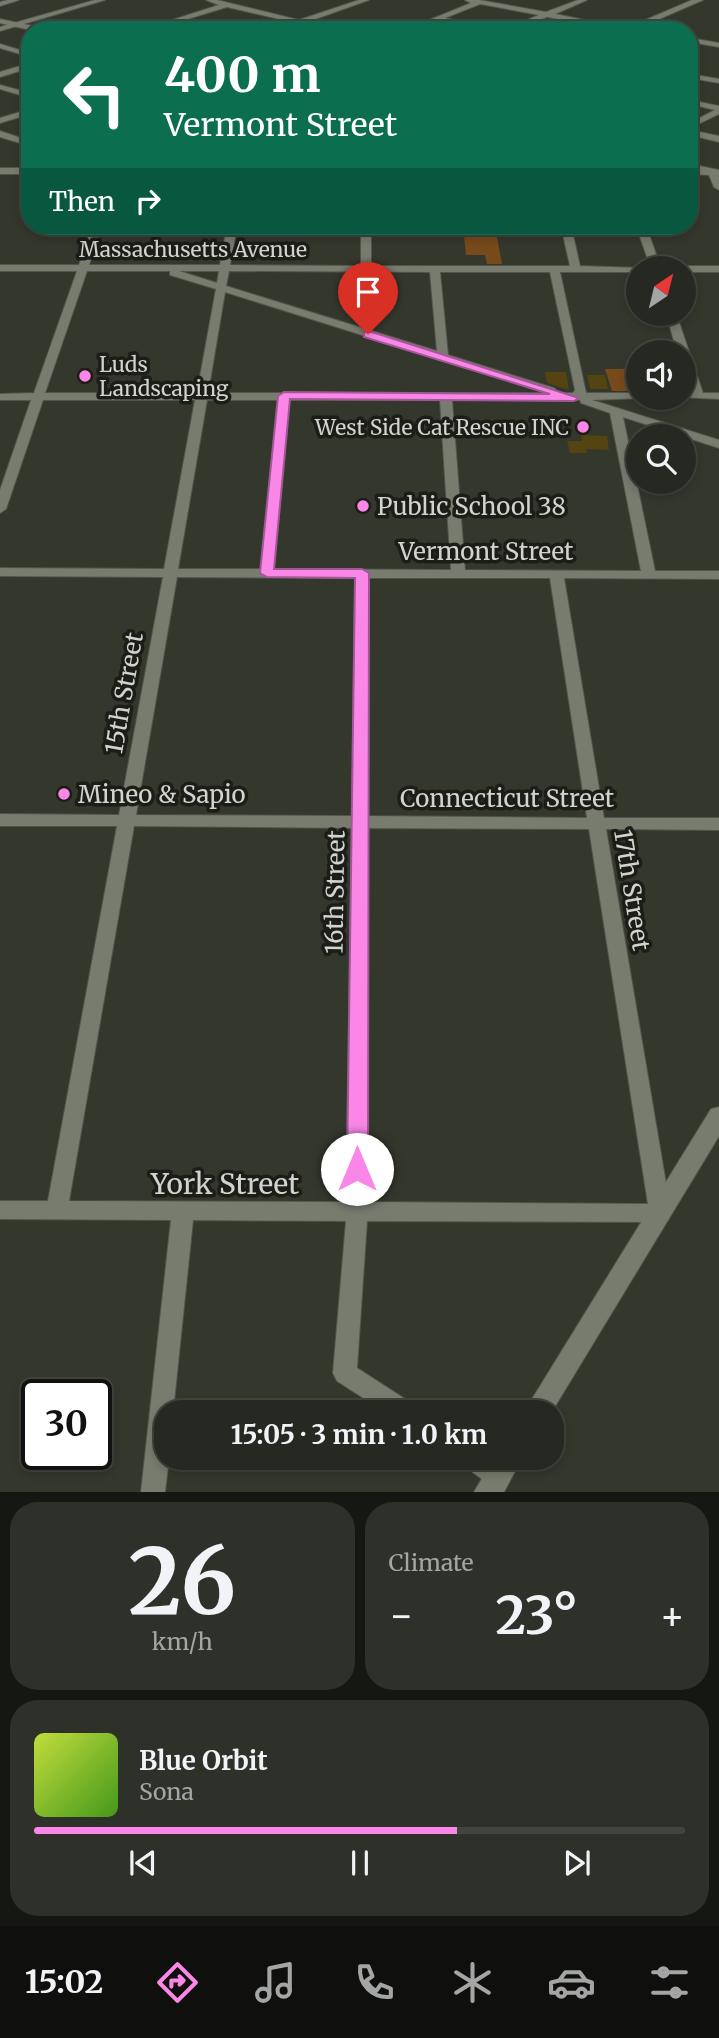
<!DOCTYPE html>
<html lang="en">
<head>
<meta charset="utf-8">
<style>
	:root { --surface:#262921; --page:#2e312a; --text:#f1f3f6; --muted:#a4a6a5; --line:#42453f; --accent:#fa87e7 }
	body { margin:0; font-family:Merriweather,serif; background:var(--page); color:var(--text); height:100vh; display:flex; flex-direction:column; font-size:26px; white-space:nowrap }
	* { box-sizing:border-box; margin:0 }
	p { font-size:23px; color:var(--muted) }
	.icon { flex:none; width:38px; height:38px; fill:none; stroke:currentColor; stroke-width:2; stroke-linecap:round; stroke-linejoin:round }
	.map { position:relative; height:1492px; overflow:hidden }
	.details { display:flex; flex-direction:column; gap:10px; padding:10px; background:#151712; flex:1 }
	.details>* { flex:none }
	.guide { position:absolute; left:21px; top:21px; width:677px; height:214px; border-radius:28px; box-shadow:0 4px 10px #0003,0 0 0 2px var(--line); background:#0b6e4f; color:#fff; overflow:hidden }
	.needle { width:46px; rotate:35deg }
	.controls { position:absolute; left:626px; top:256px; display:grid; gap:14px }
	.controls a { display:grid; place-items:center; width:70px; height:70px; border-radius:50%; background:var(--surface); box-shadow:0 4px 10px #0003,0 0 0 2px var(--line); font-size:35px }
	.speed { position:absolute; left:21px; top:1379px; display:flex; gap:14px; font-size:35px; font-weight:700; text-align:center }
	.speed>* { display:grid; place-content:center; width:91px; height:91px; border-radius:50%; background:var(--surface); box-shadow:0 4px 10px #0003,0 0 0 2px var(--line); line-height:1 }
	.speed .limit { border:4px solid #111; border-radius:10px; background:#fff; color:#111 }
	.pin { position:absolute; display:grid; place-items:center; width:60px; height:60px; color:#fff; margin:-72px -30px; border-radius:50% 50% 50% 0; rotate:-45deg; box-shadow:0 0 7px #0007 }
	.pin .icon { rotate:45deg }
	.me { position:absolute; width:77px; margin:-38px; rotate:0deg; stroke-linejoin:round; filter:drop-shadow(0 0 5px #0008) }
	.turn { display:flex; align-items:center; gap:24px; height:147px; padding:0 28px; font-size:32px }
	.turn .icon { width:91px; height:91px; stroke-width:2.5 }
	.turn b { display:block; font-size:49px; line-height:60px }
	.then { display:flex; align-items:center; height:66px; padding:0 28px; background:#0003; gap:14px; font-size:26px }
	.big { font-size:52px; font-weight:700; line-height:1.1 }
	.details .card { flex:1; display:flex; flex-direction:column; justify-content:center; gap:10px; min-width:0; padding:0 24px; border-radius:28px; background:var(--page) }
	.details .dial { align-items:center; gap:0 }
	.dial b { font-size:91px; line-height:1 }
	.song { display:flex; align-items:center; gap:21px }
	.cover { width:84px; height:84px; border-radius:10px; background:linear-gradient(135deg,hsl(70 70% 55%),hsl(100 70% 35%)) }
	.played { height:7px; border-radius:4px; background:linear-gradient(90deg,var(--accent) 65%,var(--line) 65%) }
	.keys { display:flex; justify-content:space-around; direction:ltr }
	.heat { display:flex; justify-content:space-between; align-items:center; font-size:38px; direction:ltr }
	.details .tiles { flex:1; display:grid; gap:10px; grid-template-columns:1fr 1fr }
	.card:last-child { grid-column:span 2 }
	.trip { position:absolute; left:154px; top:1400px; width:410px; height:70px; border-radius:28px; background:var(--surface); box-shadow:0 4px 10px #0003,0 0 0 2px var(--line); font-weight:700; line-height:70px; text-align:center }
	.tab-bar { display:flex; height:112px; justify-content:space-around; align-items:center; background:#0f100d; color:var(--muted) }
	.tab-bar .icon { width:49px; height:49px }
	.tab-bar .current { color:var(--accent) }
	.tab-bar b { font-size:32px; color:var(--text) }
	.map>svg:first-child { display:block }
</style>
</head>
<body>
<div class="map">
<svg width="719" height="1492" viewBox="0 0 719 1492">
	<rect width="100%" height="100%" fill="#33372c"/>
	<!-- green -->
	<g fill="#774a1c">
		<path d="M463,226H495L502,264H487L485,255H466Z"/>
		<path d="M605,369H639V391H612Z"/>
	</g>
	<!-- building -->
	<g fill="#544411">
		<path d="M545,372H566L569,390L547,383Z"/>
		<path d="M587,375H605L608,389H590Z"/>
		<path d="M581,435L607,436L609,450L586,449L587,453H570L567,441H582Z"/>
	</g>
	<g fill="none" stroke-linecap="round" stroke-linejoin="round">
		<defs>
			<g id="minor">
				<path d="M8,0H19L0,6V2Z"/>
				<path d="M95,0H105L0,31V27Z"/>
				<path d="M206,0H217L299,20L359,0H369L307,22L335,30C324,30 312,25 301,25C292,25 283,30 273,30L292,22L227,7L152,30H141L219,5Z"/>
				<path d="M465,0H479L546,12L578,0H587L555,14L635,30H619L547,17L513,30H503L539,15L480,4L445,18L501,30C481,30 454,20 438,21C426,22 417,30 405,30L471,3Z"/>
				<path d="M690,38L719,43V47L690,42Z"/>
				<path d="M0,44L30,53V57L0,48Z"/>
				<path d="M30,63V68L0,77V72Z"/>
				<path d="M690,74L719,79V83L690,78Z"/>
				<path d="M0,85L30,93V98L0,89Z"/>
				<path d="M690,100L719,106V114L690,128V123L715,110L690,104Z"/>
				<path d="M30,109V114L0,123V118Z"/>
				<path d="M690,130L719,136V142L690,135Z"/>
				<path d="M0,131L30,141V146L0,137Z"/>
				<rect x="0" y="168" width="30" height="6"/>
				<path d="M690,168L715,170L719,177V190L714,187L709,175L690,174Z"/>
				<path d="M92,226H102L89,265H220L227,226H237L230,265L361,266V226H371V266H570L561,226H571L580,266L643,268H639V272H560L586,393H639V397L643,398L592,400L719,440V448L623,417L655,571H719V579L564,578L604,818H719V830L606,829L671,1213L668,1220L660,1222L367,1221L357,1368L413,1404L417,1412H385L337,1381L333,1373L346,1221L193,1220L173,1412H166V1458H169L165,1492H141L171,1220L0,1219V1201H48L117,826H0V814L119,815L163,577L0,576V568L164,569L195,400H43L6,509L0,513V490L31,400H0V394L34,393L77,271H0V265H79ZM87,271H170V275L216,289L197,393H45ZM179,271H219L217,283ZM229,271L430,272L437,351L226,286ZM440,272H550L575,390L573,393H553L556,390L554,388L448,355ZM225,292L547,393H208ZM207,400H278L261,569H178ZM289,400H440L451,570L274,569ZM452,400H580L581,403L610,413L641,571L465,570ZM177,577L355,578L352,816L136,815ZM369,578H550L587,818L368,816ZM134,826L352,828L346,1202L69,1201ZM368,828L589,829L648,1204L368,1202Z"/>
				<path d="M636,226H646L661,268H651Z"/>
				<path d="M684,266H719V272H684V268H680Z"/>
				<path d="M666,313H676L703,393H719V399L679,397H684V393H691L684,372V352H677Z"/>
				<path d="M461,1458C480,1457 502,1454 511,1475L508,1484L499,1487C485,1481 467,1472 461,1458Z"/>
			</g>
			<g id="tertiary">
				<path d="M692,0H703L634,30H622Z"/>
				<path d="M0,19L42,28L43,30H30L0,23Z"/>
				<path d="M690,164L719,170V176L690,170Z"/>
				<path d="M719,1107V1136L551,1413L524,1412L711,1109Z"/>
				<path d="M494,1458H522L504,1492H474Z"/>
			</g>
		</defs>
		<!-- minor casing -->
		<use href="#minor" stroke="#52554c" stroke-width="2"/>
		<!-- tertiary casing -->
		<use href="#tertiary" stroke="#52554c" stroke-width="2"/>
		<!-- minor -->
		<use href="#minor" fill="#787c6f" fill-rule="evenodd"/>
		<!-- tertiary -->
		<use href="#tertiary" fill="#787c6f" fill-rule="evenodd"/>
	</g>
	<!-- route -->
	<path fill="#fa87e7" stroke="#a25896" stroke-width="2" d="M364,332H372L579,398L574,401L290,399L274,569H362L369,573L368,1169L365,1176L357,1178L350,1176L347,1169L355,578L267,577L260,573L278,396L284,392L550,394L364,337Z"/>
	<!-- markers -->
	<g fill="#fa87e7" stroke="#1c1d18" stroke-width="2.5">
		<circle cx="85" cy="376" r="7"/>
		<circle cx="583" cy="427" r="7"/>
		<circle cx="363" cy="506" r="7"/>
		<circle cx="64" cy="794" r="7"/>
	</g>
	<g text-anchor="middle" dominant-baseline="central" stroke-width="7" stroke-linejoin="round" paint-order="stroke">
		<!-- far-street labels -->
		<g font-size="21" fill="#d1d4cd" stroke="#1c1d18">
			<text x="193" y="249">Massachusetts Avenue</text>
		</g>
		<!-- far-poi labels -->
		<g font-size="21" fill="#d1d4cd" stroke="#1c1d18" text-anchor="start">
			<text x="99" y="364">Luds<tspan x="99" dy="24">Landscaping</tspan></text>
			<text x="569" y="427" text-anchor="end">West Side Cat Rescue INC</text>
		</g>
		<!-- poi labels -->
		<g font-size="24" fill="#d1d4cd" stroke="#1c1d18" text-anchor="start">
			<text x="377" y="506">Public School 38</text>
			<text x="78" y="794">Mineo &amp; Sapio</text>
		</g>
		<!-- street labels -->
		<g font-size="24" fill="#d1d4cd" stroke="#1c1d18">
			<text x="486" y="551">Vermont Street</text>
			<text transform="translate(124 693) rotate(-80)">15th Street</text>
			<text x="507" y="798">Connecticut Street</text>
			<text transform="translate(632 890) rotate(81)">17th Street</text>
			<text transform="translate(335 892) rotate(-89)">16th Street</text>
		</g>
		<!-- near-street labels -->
		<g font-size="28" fill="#d1d4cd" stroke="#1c1d18">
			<text x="225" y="1184">York Street</text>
		</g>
	</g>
</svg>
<div class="controls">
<a><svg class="needle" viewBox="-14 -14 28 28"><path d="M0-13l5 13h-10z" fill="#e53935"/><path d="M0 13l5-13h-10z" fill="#a4a6a5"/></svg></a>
<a><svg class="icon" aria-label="sound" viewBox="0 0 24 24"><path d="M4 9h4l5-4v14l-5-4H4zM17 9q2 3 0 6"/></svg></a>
<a><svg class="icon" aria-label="search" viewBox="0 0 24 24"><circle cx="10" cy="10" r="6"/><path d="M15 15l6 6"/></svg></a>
</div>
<div class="speed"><div class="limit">30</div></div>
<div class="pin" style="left:368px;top:334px;background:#d93025"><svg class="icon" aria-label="arrive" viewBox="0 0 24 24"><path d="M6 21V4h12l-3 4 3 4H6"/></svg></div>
<svg class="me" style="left:357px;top:1169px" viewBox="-20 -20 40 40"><circle r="19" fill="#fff"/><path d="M0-13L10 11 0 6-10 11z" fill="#fa87e7"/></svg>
<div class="trip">15:05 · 3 min · 1.0 km</div>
<div class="guide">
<div class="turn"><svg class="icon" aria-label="left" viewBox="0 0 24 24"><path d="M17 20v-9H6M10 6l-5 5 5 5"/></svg><div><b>400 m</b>Vermont Street</div></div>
<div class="then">Then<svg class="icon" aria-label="right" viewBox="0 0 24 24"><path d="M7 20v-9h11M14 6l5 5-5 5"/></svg></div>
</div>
</div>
<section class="details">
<div class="tiles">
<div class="card dial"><b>26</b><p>km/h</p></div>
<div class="card"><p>Climate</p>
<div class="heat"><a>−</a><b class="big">23°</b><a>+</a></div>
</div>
<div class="card">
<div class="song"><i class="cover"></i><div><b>Blue Orbit</b><p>Sona</p></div></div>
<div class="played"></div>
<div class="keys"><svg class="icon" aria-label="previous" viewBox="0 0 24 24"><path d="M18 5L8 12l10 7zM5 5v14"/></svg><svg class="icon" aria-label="pause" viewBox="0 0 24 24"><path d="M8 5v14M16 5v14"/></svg><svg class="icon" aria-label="next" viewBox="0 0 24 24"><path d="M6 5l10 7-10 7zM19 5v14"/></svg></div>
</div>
</div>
</section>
<nav class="tab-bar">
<b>15:02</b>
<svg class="icon current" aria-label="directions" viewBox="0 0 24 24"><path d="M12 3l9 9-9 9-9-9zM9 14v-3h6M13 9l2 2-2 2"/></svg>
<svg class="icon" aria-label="music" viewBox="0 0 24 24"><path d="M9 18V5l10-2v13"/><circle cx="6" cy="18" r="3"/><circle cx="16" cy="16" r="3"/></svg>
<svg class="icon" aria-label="phone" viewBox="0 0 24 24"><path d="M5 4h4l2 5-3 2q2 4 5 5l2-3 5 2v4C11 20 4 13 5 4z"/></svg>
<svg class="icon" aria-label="climate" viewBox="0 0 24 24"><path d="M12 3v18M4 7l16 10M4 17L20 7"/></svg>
<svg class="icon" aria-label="car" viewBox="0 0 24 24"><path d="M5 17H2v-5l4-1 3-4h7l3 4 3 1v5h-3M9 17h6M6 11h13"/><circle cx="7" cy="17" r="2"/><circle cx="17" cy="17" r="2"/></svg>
<svg class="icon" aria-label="filters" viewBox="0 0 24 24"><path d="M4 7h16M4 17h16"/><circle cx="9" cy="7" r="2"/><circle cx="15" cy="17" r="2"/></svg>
</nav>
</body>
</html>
